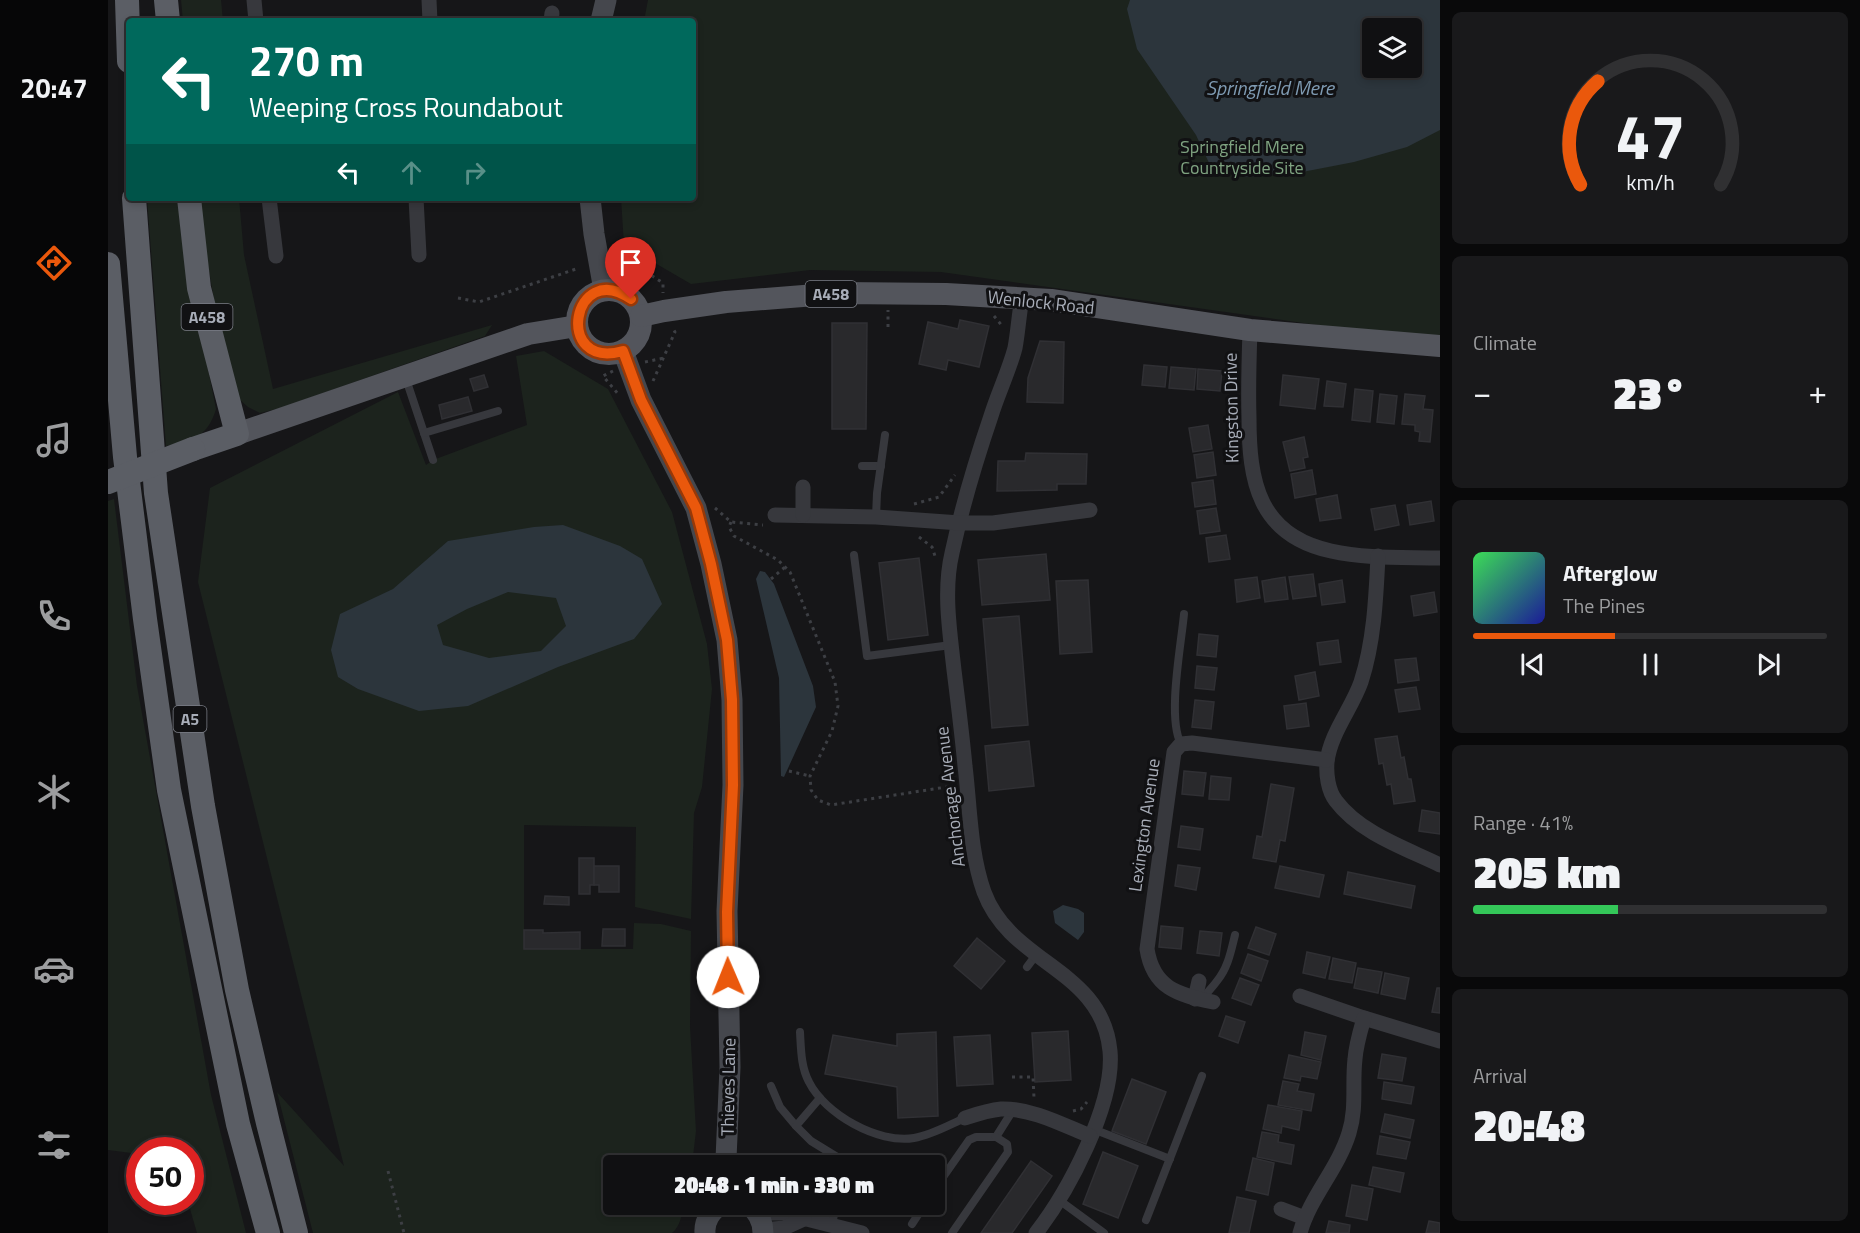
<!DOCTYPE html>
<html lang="en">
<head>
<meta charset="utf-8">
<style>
	:root { --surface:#101012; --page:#19191b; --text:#f1f3f6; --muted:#9c9d9f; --line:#303032; --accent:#ea580c }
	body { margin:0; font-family:"Titillium Web",sans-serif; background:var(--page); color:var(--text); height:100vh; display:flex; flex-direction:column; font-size:22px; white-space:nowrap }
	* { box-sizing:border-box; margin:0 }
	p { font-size:20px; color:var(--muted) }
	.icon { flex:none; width:33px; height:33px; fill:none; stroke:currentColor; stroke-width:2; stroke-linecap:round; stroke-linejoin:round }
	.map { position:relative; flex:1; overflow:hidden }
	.panel { display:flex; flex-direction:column; gap:12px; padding:12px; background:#09090a; width:420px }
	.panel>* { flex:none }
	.top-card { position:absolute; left:18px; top:18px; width:570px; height:183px; border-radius:6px; box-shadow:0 3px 9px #0003,0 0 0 2px var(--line); background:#00695c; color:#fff; overflow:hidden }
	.tools { position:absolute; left:1254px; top:18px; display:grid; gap:12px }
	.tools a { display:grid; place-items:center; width:60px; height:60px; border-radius:6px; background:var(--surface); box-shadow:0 3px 9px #0003,0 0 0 2px var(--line); font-size:30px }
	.speed { position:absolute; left:18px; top:1137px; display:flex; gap:12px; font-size:30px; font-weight:700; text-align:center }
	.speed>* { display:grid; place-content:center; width:78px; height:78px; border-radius:50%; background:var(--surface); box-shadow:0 3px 9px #0003,0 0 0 2px var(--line); line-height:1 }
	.speed .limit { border:9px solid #d22; background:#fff; color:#111 }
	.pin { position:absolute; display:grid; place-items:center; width:51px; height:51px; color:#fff; margin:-62px -26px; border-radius:50% 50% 50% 0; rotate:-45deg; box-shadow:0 0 6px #0007 }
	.pin .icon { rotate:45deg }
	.me { position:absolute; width:66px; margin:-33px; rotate:359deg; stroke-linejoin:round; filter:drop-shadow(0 0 4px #0008) }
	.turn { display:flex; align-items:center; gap:21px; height:126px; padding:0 24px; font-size:27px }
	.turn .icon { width:78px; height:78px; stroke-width:2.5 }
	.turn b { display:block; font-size:42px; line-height:51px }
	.lanes { display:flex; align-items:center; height:57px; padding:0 24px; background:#0003; justify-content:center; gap:30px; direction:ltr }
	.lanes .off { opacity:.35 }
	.big { font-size:45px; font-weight:800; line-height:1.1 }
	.panel .card { flex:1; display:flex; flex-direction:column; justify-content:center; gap:9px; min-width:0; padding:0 21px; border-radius:9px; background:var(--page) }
	.panel .dial { align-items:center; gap:0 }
	.dial svg { height:156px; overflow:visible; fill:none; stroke:var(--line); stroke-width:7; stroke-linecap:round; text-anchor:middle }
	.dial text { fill:var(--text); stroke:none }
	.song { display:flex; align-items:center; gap:18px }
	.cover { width:72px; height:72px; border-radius:9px; background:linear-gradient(135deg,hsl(130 70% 55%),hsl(240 70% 35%)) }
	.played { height:6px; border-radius:3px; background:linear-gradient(90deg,var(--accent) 40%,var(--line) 40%) }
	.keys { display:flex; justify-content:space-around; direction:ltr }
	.heat { display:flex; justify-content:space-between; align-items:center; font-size:33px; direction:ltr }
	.charge { height:9px; border-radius:4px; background:linear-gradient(90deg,#34c759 41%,var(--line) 0) }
	.trip { position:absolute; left:495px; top:1155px; width:342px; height:60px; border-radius:6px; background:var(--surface); box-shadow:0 3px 9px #0003,0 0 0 2px var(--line); font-weight:800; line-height:60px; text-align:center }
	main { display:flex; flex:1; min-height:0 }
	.menu { display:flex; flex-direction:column; width:108px; justify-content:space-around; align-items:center; background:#060607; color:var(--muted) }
	.menu .icon { width:42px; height:42px }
	.menu .active { color:var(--accent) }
	.menu b { font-size:27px; color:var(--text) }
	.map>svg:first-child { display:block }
</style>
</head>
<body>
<main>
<nav class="menu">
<b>20:47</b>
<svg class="icon active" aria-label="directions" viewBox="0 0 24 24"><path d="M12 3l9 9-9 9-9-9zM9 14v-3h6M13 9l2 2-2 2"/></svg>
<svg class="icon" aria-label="music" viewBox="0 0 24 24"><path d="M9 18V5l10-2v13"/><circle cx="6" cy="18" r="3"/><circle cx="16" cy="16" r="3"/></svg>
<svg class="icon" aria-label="phone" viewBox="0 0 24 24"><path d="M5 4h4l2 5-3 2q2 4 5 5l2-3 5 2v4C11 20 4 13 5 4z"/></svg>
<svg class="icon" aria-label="climate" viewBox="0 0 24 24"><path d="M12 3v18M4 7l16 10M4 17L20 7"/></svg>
<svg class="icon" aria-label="car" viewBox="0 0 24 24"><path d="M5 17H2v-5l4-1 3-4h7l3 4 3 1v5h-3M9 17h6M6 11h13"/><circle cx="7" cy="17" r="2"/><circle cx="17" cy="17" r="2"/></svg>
<svg class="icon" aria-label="filters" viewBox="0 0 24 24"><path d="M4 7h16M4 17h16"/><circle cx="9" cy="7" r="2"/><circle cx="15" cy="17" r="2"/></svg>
</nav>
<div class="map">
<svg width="1332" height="1233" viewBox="0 0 1332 1233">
	<rect width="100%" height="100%" fill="#161618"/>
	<!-- green -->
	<g fill="#1c231d" fill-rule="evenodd">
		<path d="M73,0H113L115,21H75Z"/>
		<path d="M540,0H1332V337L1238,329L833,272L702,270L583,284L516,245L513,198H585V21H536ZM1264,28H1304V68H1264Z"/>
		<path d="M39,198H70L73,234L108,409C99,438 85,440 58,446Z"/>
		<path d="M92,198H131L136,255L165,389L384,325L377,336L173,408L152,413L140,407L131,399L111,328L97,248Z"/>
		<path d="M436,351L500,389L564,512L599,644L604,689L594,787L586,813L583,919L527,907L528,827L416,825V949H525L526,923L553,924L583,931L582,1027L588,1131L584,1165L506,1166V1204L576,1205C574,1214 572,1227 564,1233H205L169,1092L236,1166L90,582L102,488L290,392L318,465L325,460L419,425L408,356Z"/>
		<path d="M6,499L29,686L103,1095L138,1233H89L80,1202H82V1150H32L31,1154L0,1150V501Z"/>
	</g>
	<!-- water -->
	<g fill="#2c353c" fill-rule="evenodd">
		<path d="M1022,0H1332V130L1299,147L1246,162L1189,173L1136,177L1102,165L1088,135L1029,49L1019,9ZM1304,28V68H1264V28Z"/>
		<path d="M455,525L512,546L534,559L554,604L526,639L450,667L360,706L311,711L250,689L230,677L223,650L232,614L285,589L340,541L426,527ZM400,592L448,598L458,626L433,651L381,658L335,645L329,625L359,609Z"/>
		<path d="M652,571L657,572L666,584L705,686L708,707L676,777L673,776L671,678L648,579Z"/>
		<path d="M955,905L970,909L976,913V932L970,940L947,923L945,911Z"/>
	</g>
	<!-- building -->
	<g fill="#29292c" stroke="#303034" stroke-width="1.5">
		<path d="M852,320L881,326L871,367L840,360L838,370L811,364L820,322L850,329Z"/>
		<path d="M724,323H759L758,429H724Z"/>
		<path d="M932,341L956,342L955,403L919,402L920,378Z"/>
		<path d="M1036,365L1059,367L1057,387L1034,385Z"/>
		<path d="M1063,367L1088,369L1086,390L1061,388Z"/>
		<path d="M1090,369L1114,371L1112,391L1089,389Z"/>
		<path d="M376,375L380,387L366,391L362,379Z"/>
		<path d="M1175,375L1211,379L1207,409L1172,405Z"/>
		<path d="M1219,381L1238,384L1235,407L1216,406Z"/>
		<path d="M1247,389L1265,391L1262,422L1244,420Z"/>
		<path d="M1272,394L1289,396L1286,424L1269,422Z"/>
		<path d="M1297,394L1317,396L1315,409L1325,410L1322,442L1311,441L1312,432L1307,431V425L1294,424Z"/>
		<path d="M360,397L364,411L334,419L331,405Z"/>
		<path d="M1100,425L1104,449L1085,452L1081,428Z"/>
		<path d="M1196,437L1200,457L1195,458L1197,468L1182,471L1175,442Z"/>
		<path d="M1105,452L1108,475L1089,478L1086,455Z"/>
		<path d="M918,453L979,454L978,484H949V490L889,491L890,461H917Z"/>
		<path d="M1204,470L1208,494L1187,498L1183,474Z"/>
		<path d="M1105,480L1108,504L1087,507L1084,483Z"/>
		<path d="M1229,495L1233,518L1212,521L1208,499Z"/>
		<path d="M1323,501L1326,521L1302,525L1299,505Z"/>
		<path d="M1287,505L1291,525L1267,530L1263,509Z"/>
		<path d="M1108,508L1112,531L1092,534L1089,511Z"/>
		<path d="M1118,535L1122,559L1101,562L1098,538Z"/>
		<path d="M938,554L942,600L874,605L870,560Z"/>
		<path d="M811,558L820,635L780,640L771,563Z"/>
		<path d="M1205,574L1208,596L1185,599L1181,577Z"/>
		<path d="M1149,577L1152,598L1129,602L1127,580Z"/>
		<path d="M1177,577L1180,599L1157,602L1154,581Z"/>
		<path d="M980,580L984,652L952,654L948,581Z"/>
		<path d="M1234,580L1237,602L1214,605L1211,584Z"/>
		<path d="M1326,592L1329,612L1306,616L1303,596Z"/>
		<path d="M911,616L920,725L884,728L875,619Z"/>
		<path d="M1091,634L1110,636L1108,657L1089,655Z"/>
		<path d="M1230,640L1233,662L1212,665L1209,643Z"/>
		<path d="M1308,658L1311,680L1290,683L1287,660Z"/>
		<path d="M1089,666L1109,668L1106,690L1087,688Z"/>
		<path d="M1207,672L1211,696L1191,700L1187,676Z"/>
		<path d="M1308,687L1312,709L1291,712L1287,690Z"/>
		<path d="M1087,700L1106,702L1103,729L1084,727Z"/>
		<path d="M1198,703L1201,726L1179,729L1176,706Z"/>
		<path d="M1289,736L1293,758L1296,757L1300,779H1303L1307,801L1286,804L1283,784L1279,785L1275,763L1271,764L1267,739Z"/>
		<path d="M921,741L926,786L881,791L877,746Z"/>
		<path d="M1076,771L1098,773L1095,796L1074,794Z"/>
		<path d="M1103,776L1123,778L1121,800L1101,799Z"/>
		<path d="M1163,784L1186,788L1177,841L1172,840L1168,862L1145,858L1149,836L1154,837Z"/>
		<path d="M1314,810L1332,813V834L1311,831Z"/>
		<path d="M1073,826L1095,829L1092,850L1070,847Z"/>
		<path d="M471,858H486V885H482V894H471Z"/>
		<path d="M1070,865L1092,868L1088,890L1067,886Z"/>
		<path d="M486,866H511V892H491V885H486Z"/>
		<path d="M1172,866L1216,875L1211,897L1167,888Z"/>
		<path d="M1240,872L1307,886L1303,908L1236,894Z"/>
		<path d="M437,896L461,897V905L436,904Z"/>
		<path d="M1053,926L1075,928L1073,949L1051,947Z"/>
		<path d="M1148,927L1168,934L1161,955L1140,948Z"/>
		<path d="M495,929H517V946H494Z"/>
		<path d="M416,930H435V933L472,932V949H416Z"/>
		<path d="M1092,931L1114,933L1111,956L1089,953Z"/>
		<path d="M869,938L897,961L873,989L846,966Z"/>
		<path d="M1199,952L1222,957L1217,978L1195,973Z"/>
		<path d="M1140,954L1160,961L1153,981L1133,973Z"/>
		<path d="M1225,958L1248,963L1244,983L1221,979Z"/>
		<path d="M1250,968L1274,972L1270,993L1246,988Z"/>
		<path d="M1277,973L1301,978L1297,999L1273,994Z"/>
		<path d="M1132,978L1151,985L1143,1005L1124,998Z"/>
		<path d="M1329,988H1332V1013L1324,1012Z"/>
		<path d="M1118,1016L1137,1022L1130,1043L1111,1036Z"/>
		<path d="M960,1031L963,1080L927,1082L924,1033Z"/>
		<path d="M828,1032L830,1116L790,1118L789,1087L717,1074L725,1035L789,1046V1034Z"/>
		<path d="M1197,1032L1218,1036L1213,1060L1193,1055Z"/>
		<path d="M882,1035L885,1084L849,1086L846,1037Z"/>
		<path d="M1274,1054L1298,1058L1294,1081L1270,1078Z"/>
		<path d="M1181,1055L1213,1062L1209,1079L1193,1076L1192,1081L1176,1078Z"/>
		<path d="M1024,1079L1058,1092L1038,1144L1004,1131Z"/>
		<path d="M1175,1081L1191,1084L1189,1091L1206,1094L1203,1111L1170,1105Z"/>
		<path d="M1276,1082L1306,1087L1303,1104L1274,1099Z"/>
		<path d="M1160,1105L1194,1111L1191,1130L1174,1126L1173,1133L1155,1129Z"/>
		<path d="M1277,1114L1306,1120L1302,1138L1273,1132Z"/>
		<path d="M1154,1132L1171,1135L1170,1142L1186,1145L1183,1164L1149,1157Z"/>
		<path d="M1272,1136L1302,1142L1298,1159L1269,1154Z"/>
		<path d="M995,1152L1030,1166L1010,1218L975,1204Z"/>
		<path d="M1145,1158L1166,1163L1160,1195L1138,1190Z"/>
		<path d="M923,1161L944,1176L904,1233H873Z"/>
		<path d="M1265,1167L1296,1173L1292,1192L1261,1185Z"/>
		<path d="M1244,1185L1265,1189L1259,1220L1238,1216Z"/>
		<path d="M1129,1197L1148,1201L1141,1233H1121Z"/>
		<path d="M1221,1221L1242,1225L1241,1233H1218Z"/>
		<path d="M1321,1221L1332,1223V1233H1318Z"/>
	</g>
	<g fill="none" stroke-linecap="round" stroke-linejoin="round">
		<!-- path -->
		<g stroke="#3d3f44" stroke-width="3" stroke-dasharray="3 4.5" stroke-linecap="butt">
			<path d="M508,249L511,254L555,283V293"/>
			<path d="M350,298L371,302L468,269"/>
			<path d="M886,316L895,327"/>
			<path d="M780,327V310"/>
			<path d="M537,362L556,358"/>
			<path d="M505,371L495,376L511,395"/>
			<path d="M545,381L567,332L564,327"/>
			<path d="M806,504L831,497L847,475"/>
			<path d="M607,508L623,522L655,525"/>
			<path d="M623,522L621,527L626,536L670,560L682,572L727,682L730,706L724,731L702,776L703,790L710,800L723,805L845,786"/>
			<path d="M811,537L824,547L827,556"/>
			<path d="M663,579L677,567"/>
			<path d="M681,771L702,776"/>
			<path d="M904,1077H925L926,1098"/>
			<path d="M965,1111L973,1109L979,1102"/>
			<path d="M280,1171L296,1233"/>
		</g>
		<!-- service -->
		<g stroke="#37383d" stroke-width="8">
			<path d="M298,379L325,460"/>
			<path d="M316,433L390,411"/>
			<path d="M754,466H773"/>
			<path d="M768,517L769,493L777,435"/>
			<path d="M746,555L759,656L843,645"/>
			<path d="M1073,744C1059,718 1073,646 1076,614"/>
			<path d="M919,967L928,955"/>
			<path d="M1094,1000C1099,992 1104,988 1109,981C1120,968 1123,951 1127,935"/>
			<path d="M692,1032C693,1050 693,1067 701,1082C717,1114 770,1144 806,1138C824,1135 841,1125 857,1118"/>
			<path d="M663,1086L672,1107L688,1126"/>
			<path d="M712,1098L688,1126L703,1141L734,1160"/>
			<path d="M985,1129L1062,1159"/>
			<path d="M826,1190L861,1140L868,1137H888L905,1110"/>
			<path d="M951,1200L996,1233"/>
			<path d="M1038,1220L1094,1076"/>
			<path d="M804,1224L817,1204"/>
			<path d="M724,1225L728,1204"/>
			<path d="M844,1233L900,1152L899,1144L888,1137"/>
		</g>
		<!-- minor -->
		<g stroke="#37383d" stroke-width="15">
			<path d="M146,0L148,21"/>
			<path d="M321,0L322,21"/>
			<path d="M443,21L444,13"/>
			<path d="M161,198L168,256"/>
			<path d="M308,198L311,255"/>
			<path d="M914,298C911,314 910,332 907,348C901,371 890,393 883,416C868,460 854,507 844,553C835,591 842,633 846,670C850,702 854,734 857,766C862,807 862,853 876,892C903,965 994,968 1002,1051C1007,1104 960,1192 928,1233"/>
			<path d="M1142,330C1141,359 1140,388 1141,417C1141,481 1150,535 1223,551C1258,559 1296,557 1332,558"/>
			<path d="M667,515L768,517L852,523H885L982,510"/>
			<path d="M695,515V487"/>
			<path d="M1270,556C1268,598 1266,642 1253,682C1244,708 1222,734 1219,762C1218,774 1220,791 1228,801C1252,833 1297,848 1332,865"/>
			<path d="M1192,996L1256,1018L1332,1041"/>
			<path d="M1087,999L1091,981"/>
			<path d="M1105,1002C1070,995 1045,988 1039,949L1066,752L1073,744L1084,743L1219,760"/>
			<path d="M857,1118C869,1114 881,1110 893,1109C924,1108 955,1125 982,1136"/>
			<path d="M1173,1209L1197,1218"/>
			<path d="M650,1213H675L754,1233"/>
			<path d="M656,1230L676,1228L696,1219"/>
			<path d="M1192,1233C1202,1197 1230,1169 1241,1133C1249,1108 1244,1084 1247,1059C1248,1045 1252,1032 1256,1018"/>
		</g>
		<!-- secondary -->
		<g stroke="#45474d" stroke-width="21">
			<path d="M493,21L498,0"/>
			<path d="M482,198L486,234L496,290"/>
			<path d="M515,351L533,400L588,508L603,564L619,640L624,700L625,785L619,911L622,1067L618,1159L615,1166"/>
			<path d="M639,1204C650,1211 655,1220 655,1233"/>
			<path d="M597,1233C596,1221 603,1210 614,1204"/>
		</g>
		<!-- primary -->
		<g stroke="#53555c" stroke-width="22">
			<circle cx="501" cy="322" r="32"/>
			<path d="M533,316L556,311L618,302L733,293L838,294L943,300L1142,330L1332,346"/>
			<path d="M129,434L420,334L469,326"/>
		</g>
		<!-- trunk -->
		<g stroke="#5b5e65" stroke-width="24">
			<path d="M19,0L21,61"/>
			<path d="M58,0L60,21"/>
			<path d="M26,198L48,493L95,806L129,990L160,1123L188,1233"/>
			<path d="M81,198L91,288L129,434L85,449"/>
			<path d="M0,264L17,457L37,619L61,790L130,1124L160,1233"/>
		</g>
		<!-- trunk-bridge -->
		<path stroke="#5b5e65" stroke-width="24" d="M0,482L85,449"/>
	</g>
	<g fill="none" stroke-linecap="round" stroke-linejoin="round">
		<defs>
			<path id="route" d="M523,299C464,258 445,371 515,351L533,400L588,508L603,564L619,640L624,700L625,785L619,912L620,977"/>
		</defs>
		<!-- route casing -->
		<use href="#route" stroke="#983908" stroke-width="15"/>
		<!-- route -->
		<use href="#route" stroke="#ea580c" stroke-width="10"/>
	</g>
	<g text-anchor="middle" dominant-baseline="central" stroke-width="6" stroke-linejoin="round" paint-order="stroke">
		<!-- shield labels -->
		<g fill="#111113" stroke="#7b7e86" stroke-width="1.5">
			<rect x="697.5" y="281" width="51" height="26" rx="4.5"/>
			<rect x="73.5" y="304" width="51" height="26" rx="4.5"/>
			<rect x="65.5" y="706" width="33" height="26" rx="4.5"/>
		</g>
		<g font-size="16" font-weight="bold" fill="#a8adb8">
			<text x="723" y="294">A458</text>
			<text x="99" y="317">A458</text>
			<text x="82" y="719">A5</text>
		</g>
		<!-- park labels -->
		<g font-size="18" fill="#7fa381" stroke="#111113">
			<text x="1134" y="146">Springfield Mere<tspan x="1134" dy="21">Countryside Site</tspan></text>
		</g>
		<!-- street labels -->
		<g font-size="18" fill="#a8adb8" stroke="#111113">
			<text transform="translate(933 302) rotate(6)">Wenlock Road</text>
			<text transform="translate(1123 408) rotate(-91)">Kingston Drive</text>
			<text transform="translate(842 797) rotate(-97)">Anchorage Avenue</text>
			<text transform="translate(1036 825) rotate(-82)">Lexington Avenue</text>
			<text transform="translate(620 1087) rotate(-89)">Thieves Lane</text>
		</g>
		<!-- water labels -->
		<g font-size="20" font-style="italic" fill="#7f9bb3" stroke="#111113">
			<text x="1162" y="87">Springfield Mere</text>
		</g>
	</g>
</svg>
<div class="tools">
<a><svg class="icon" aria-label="layers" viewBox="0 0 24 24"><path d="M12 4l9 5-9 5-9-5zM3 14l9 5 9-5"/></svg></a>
</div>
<div class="speed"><div class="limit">50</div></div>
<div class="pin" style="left:523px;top:299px;background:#d93025"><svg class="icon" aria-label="arrive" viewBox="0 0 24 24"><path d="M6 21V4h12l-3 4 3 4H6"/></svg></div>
<svg class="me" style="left:620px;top:977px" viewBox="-20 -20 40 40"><circle r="19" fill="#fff"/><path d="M0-13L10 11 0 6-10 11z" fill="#ea580c"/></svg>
<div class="trip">20:48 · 1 min · 330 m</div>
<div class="top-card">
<div class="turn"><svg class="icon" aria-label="left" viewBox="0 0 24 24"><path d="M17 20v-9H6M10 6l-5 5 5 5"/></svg><div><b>270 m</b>Weeping Cross Roundabout</div></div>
<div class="lanes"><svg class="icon" aria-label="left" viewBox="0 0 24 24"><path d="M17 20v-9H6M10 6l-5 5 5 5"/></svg><svg class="icon off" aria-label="ahead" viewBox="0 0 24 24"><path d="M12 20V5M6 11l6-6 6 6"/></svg><svg class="icon off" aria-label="right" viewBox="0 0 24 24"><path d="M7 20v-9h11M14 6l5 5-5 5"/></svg></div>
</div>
</div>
<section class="panel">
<div class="card dial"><svg viewBox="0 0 100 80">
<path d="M14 69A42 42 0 1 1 86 69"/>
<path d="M14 69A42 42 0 0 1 23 16" stroke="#ea580c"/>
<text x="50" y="56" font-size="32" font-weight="700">47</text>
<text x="50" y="72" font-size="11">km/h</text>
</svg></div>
<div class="card"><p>Climate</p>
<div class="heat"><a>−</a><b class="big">23°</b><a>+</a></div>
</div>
<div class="card">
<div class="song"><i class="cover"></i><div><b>Afterglow</b><p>The Pines</p></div></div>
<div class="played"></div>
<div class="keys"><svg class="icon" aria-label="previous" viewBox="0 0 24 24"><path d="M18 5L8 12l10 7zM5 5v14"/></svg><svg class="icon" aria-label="pause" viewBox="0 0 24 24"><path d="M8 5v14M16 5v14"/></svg><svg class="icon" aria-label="next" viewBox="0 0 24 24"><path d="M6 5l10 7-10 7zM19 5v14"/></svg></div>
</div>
<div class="card"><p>Range · 41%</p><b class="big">205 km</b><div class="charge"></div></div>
<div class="card"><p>Arrival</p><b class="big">20:48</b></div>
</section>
</main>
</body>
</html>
